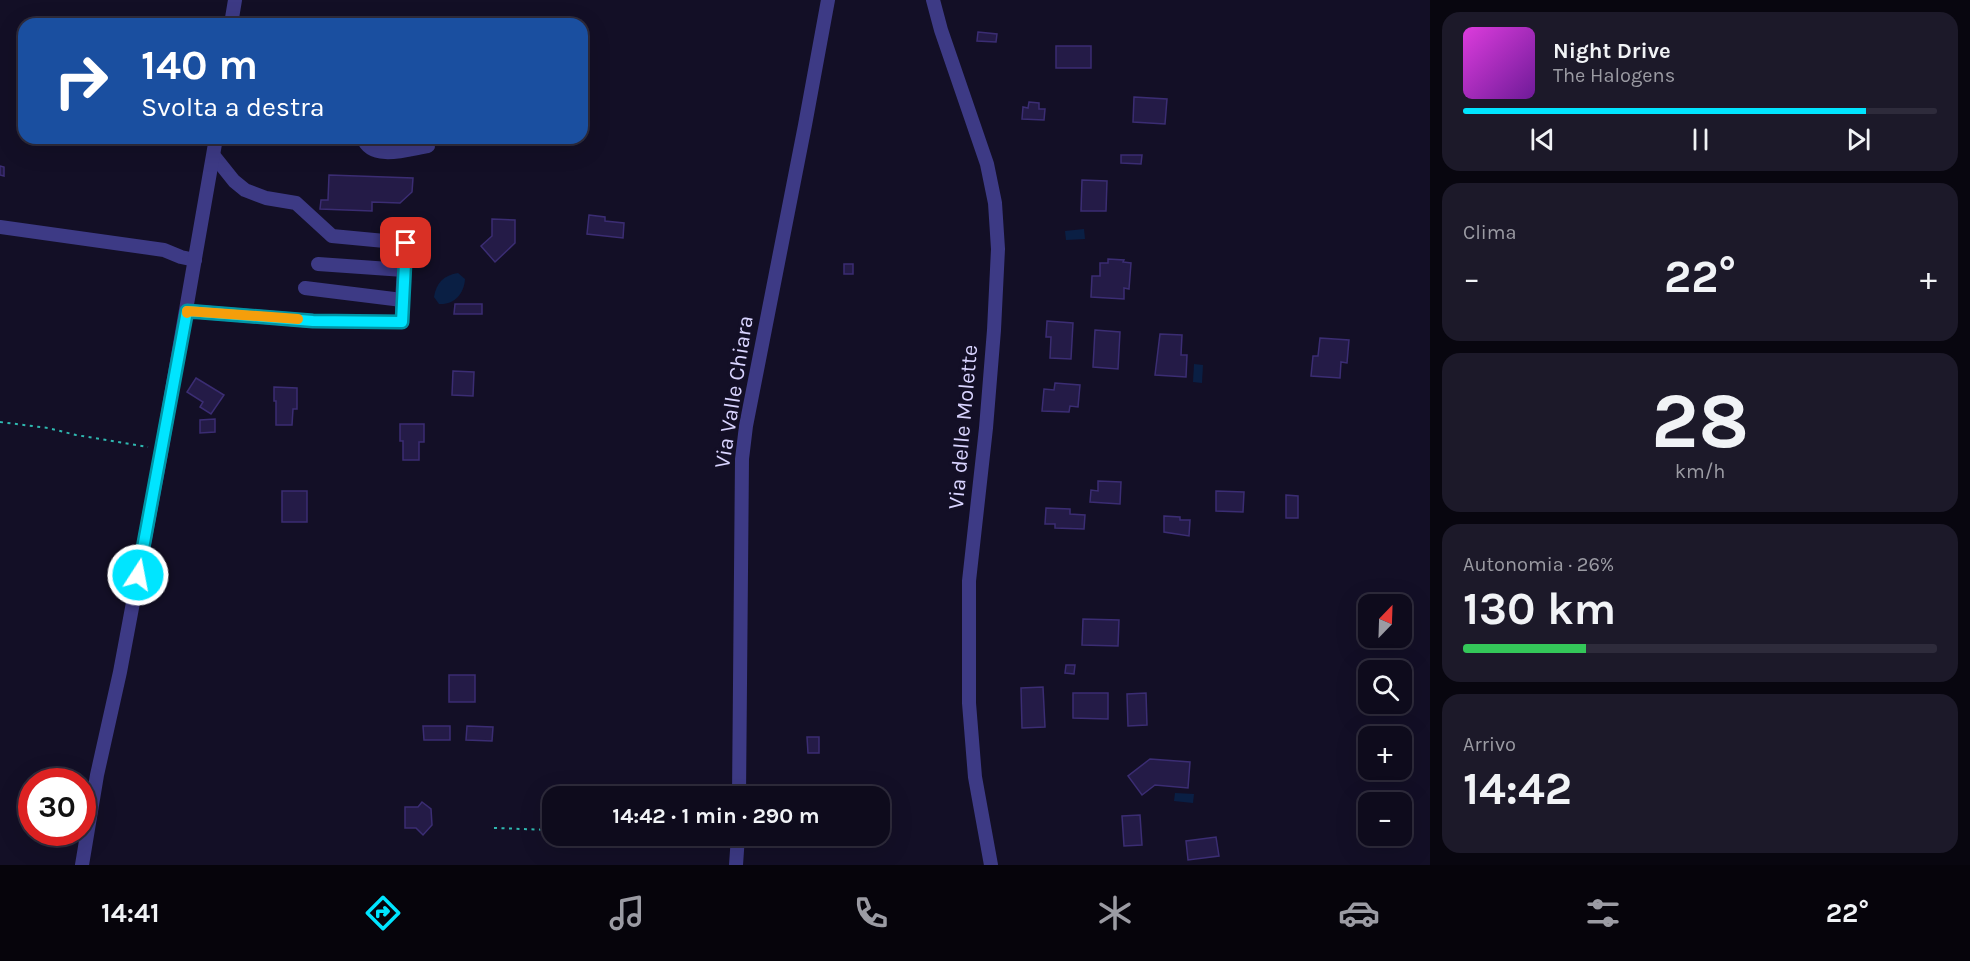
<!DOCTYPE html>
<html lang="it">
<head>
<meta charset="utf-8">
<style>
	:root { --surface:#0e0b1c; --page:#1c1929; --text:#f1f3f6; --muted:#9b9ba3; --line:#2e2b3b; --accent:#00e5ff }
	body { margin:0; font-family:Karla,sans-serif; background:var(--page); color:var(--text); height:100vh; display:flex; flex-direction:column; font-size:22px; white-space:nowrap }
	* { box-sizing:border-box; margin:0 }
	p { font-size:20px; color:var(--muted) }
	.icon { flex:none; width:33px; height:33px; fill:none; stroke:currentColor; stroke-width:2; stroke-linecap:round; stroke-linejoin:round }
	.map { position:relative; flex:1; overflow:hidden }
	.drawer { display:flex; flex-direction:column; gap:12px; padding:12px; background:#08060f; width:540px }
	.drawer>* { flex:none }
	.guide { position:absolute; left:18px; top:18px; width:570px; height:126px; border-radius:18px; box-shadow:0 6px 24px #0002,0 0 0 2px var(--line); background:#1a4fa0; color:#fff; overflow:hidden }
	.needle { width:39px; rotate:23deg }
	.controls { position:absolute; left:1358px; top:594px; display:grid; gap:12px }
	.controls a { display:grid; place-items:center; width:54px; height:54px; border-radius:12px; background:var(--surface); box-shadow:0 6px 24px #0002,0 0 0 2px var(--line); font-size:30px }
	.speed { position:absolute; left:18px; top:768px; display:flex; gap:12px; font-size:30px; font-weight:700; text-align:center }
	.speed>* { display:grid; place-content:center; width:78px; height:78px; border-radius:50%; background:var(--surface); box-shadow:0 6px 24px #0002,0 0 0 2px var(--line); line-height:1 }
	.speed .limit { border:9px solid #d22; background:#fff; color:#111 }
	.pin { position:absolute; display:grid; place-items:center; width:51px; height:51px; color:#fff; margin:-26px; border-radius:12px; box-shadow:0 3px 9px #0006 }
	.me { position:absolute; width:66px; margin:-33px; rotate:11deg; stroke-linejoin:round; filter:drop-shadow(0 0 4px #0008) }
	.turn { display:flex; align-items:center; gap:21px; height:126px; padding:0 24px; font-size:27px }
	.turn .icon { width:78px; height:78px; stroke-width:2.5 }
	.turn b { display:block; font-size:42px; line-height:51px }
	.big { font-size:45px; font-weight:700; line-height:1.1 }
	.drawer .widget { flex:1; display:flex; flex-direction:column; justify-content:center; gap:9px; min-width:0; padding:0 21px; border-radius:18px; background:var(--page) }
	.drawer .dial { align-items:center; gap:0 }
	.dial b { font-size:78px; line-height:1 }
	.song { display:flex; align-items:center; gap:18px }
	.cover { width:72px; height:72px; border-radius:9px; background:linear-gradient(135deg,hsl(300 70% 55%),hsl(280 70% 35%)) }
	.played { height:6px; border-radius:3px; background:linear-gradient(90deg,var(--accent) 85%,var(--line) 85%) }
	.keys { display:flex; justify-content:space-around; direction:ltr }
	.heat { display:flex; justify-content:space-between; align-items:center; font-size:33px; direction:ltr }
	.charge { height:9px; border-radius:4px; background:linear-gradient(90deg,#34c759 26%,var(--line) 0) }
	.trip { position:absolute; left:542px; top:786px; width:348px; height:60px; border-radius:18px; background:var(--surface); box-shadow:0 6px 24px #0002,0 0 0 2px var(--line); font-weight:700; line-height:60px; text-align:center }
	.tab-bar { display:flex; height:96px; justify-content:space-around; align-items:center; background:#06040b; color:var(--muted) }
	.tab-bar .icon { width:42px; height:42px }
	.tab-bar .current { color:var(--accent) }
	.tab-bar b { font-size:27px; color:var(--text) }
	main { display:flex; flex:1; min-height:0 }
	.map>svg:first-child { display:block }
</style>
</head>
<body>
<main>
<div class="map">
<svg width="1430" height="865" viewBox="0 0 1430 865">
	<rect width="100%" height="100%" fill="#130f26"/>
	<!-- water -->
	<g fill="#0a1f44">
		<path d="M1084,229L1085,239L1066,240L1065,231Z"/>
		<path d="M458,273L465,279C464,294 454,305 439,304L434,297C436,283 444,275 458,273Z"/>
		<path d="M1194,364L1203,365L1202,383L1193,382Z"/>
		<path d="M1175,793L1194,794L1193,803L1174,801Z"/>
	</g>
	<!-- building -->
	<g fill="#241b47" stroke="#3b2d73" stroke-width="1.5">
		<path d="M978,32L997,34L996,42L977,41Z"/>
		<rect x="1056" y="46" width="35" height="22"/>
		<path d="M1134,97L1167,99L1165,124L1133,122Z"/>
		<path d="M1029,102L1039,103V109H1045L1044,120L1022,119L1023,107L1028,108Z"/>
		<path d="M1121,155H1142L1141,164L1121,163Z"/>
		<path d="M0,166L4,167V176L0,175Z"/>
		<path d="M329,175L413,178L412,192L400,203L372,202V211L320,209L321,200H328Z"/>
		<path d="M1082,180L1107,181L1106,211H1081Z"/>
		<path d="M589,215L605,217V221L624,223L623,238L587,234Z"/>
		<path d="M492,219L515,220V243L495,262L481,246L492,236Z"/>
		<path d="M1108,259L1124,260L1123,262L1131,263L1129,289L1124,288V299L1091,297L1092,276H1100V263H1108Z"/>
		<rect x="844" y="264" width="9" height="10"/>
		<path d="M455,304H482V314H454Z"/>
		<path d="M1047,321L1073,323L1071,359L1050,358L1051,337H1046Z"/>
		<path d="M1095,330L1120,332L1118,369L1093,367Z"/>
		<path d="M1160,334L1182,335L1181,355H1187L1186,377L1155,375Z"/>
		<path d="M1320,338L1349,340L1347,363L1341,362L1340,378L1311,376L1313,356H1318Z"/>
		<path d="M453,371L474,372L473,396L452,395Z"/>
		<path d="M196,378L224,395L211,414L200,407L203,402L187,392Z"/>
		<path d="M1055,383L1080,385L1078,407L1070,406L1069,412L1042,411L1044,389L1054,390Z"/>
		<path d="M274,387L297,388V409H293L292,425H276V401H274Z"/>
		<path d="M215,419V432L200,433V420Z"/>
		<path d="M400,424H424V442H419V460H403V441H400Z"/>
		<path d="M1098,481L1121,482L1120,504L1090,502L1091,490L1098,491Z"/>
		<rect x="282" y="491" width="25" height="31"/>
		<path d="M1216,491L1244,492L1243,512L1216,511Z"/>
		<path d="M1286,495L1298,496V518H1286Z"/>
		<path d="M1046,508L1070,509V514L1085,515L1084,529L1055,528V524H1045Z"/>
		<path d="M1164,516L1180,517V520H1190L1189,536L1164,532Z"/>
		<path d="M1083,619L1119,620L1118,646L1082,645Z"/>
		<path d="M1066,665H1075L1074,674L1065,673Z"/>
		<rect x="449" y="675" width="26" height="27"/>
		<path d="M1043,687L1045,727L1022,728L1021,688Z"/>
		<path d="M1073,693H1108V719L1073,718Z"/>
		<path d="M1146,693L1147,725L1128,726L1127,694Z"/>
		<path d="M423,726H450V740H424Z"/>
		<path d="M467,726L493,727L492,741L466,740Z"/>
		<path d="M807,737H819V753H808Z"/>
		<path d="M1150,759L1190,762L1188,788L1155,785L1142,795L1128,776Z"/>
		<path d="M422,802L431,809L432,825L423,835L416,828H405V807H418Z"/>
		<path d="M1140,815L1142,845L1124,846L1122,816Z"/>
		<path d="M1216,837L1219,856L1188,860L1186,841Z"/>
	</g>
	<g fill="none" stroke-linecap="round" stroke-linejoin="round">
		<!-- path -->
		<g stroke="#2fb8b0" stroke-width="2" stroke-dasharray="3 4.5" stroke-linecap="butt">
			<path d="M0,422L48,428L76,435L148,447"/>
			<path d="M494,828L552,830"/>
		</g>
		<!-- minor -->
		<g stroke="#3d3a85" stroke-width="14">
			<path d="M933,0L941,30L987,164L995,203L998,249L994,330L986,428L969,581V703L975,777L991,865"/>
			<path d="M231,24L235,0"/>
			<path d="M363,138C372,162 409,149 428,146"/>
			<path d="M214,156L234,181L245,190L266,198L296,203L332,236L406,243L404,270L318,264"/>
			<path d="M0,227L164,250L181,257L195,260"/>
			<path d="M402,300L404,270"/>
			<path d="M187,311L313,321L402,322V300L305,288"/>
			<path d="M739,796L742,459L746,426L805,125L828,0"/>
			<path d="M82,865L97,775L120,672L161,453L216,138"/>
			<path d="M736,865L738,836"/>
		</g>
	</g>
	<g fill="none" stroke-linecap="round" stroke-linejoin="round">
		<defs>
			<path id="route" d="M138,575L187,311L313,321L402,322L406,243"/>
		</defs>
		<!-- route casing -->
		<use href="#route" stroke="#0095a6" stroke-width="15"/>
		<!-- route -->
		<use href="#route" stroke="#00e5ff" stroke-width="10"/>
		<!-- slow -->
		<path stroke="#f59e0b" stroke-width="10" d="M187,313V311L298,319"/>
	</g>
	<g text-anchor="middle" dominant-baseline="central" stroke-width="6" stroke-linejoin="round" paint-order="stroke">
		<!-- street labels -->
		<g font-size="22" fill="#d9d4ff" stroke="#130f26">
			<text transform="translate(734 392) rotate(-81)">Via Valle Chiara</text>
			<text transform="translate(963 427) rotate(-85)">Via delle Molette</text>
		</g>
	</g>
</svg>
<div class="controls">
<a><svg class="needle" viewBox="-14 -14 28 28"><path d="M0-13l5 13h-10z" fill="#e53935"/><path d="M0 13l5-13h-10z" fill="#9b9ba3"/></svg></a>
<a><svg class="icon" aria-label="search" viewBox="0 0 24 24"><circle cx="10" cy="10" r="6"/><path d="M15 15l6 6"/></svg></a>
<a>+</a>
<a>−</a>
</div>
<div class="speed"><div class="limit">30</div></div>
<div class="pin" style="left:406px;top:243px;background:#d93025"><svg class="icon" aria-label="arrive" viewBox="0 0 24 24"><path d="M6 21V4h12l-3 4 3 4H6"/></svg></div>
<svg class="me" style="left:138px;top:575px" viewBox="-20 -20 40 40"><circle r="17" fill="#00e5ff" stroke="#fff" stroke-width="3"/><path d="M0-11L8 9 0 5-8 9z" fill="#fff"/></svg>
<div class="trip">14:42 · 1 min · 290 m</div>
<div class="guide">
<div class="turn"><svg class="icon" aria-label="right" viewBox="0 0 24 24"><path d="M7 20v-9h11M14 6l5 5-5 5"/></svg><div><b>140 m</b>Svolta a destra</div></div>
</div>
</div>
<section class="drawer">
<div class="widget">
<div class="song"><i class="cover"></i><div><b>Night Drive</b><p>The Halogens</p></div></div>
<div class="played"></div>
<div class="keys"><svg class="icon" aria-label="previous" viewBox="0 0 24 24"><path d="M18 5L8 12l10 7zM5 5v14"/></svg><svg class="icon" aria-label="pause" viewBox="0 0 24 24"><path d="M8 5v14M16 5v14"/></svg><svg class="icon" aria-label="next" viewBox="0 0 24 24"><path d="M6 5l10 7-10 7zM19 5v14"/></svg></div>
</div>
<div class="widget"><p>Clima</p>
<div class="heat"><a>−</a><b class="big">22°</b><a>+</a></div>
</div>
<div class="widget dial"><b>28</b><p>km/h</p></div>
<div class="widget"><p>Autonomia · 26%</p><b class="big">130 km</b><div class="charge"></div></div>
<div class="widget"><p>Arrivo</p><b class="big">14:42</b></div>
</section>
</main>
<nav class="tab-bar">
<b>14:41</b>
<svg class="icon current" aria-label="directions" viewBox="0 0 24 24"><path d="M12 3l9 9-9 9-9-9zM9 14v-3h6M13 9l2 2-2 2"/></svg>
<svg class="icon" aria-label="music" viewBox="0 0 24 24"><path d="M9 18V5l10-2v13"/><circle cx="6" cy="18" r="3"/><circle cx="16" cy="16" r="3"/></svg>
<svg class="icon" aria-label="phone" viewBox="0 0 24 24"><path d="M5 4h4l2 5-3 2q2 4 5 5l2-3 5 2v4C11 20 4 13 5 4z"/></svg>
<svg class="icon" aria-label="climate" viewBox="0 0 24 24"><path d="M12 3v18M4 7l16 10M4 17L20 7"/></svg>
<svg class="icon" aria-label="car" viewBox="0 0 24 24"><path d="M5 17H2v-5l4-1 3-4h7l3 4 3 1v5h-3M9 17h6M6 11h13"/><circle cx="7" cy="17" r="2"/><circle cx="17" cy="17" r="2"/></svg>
<svg class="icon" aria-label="filters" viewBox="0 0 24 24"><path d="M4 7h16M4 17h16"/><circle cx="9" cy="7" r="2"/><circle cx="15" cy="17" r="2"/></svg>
<b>22°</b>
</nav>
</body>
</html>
